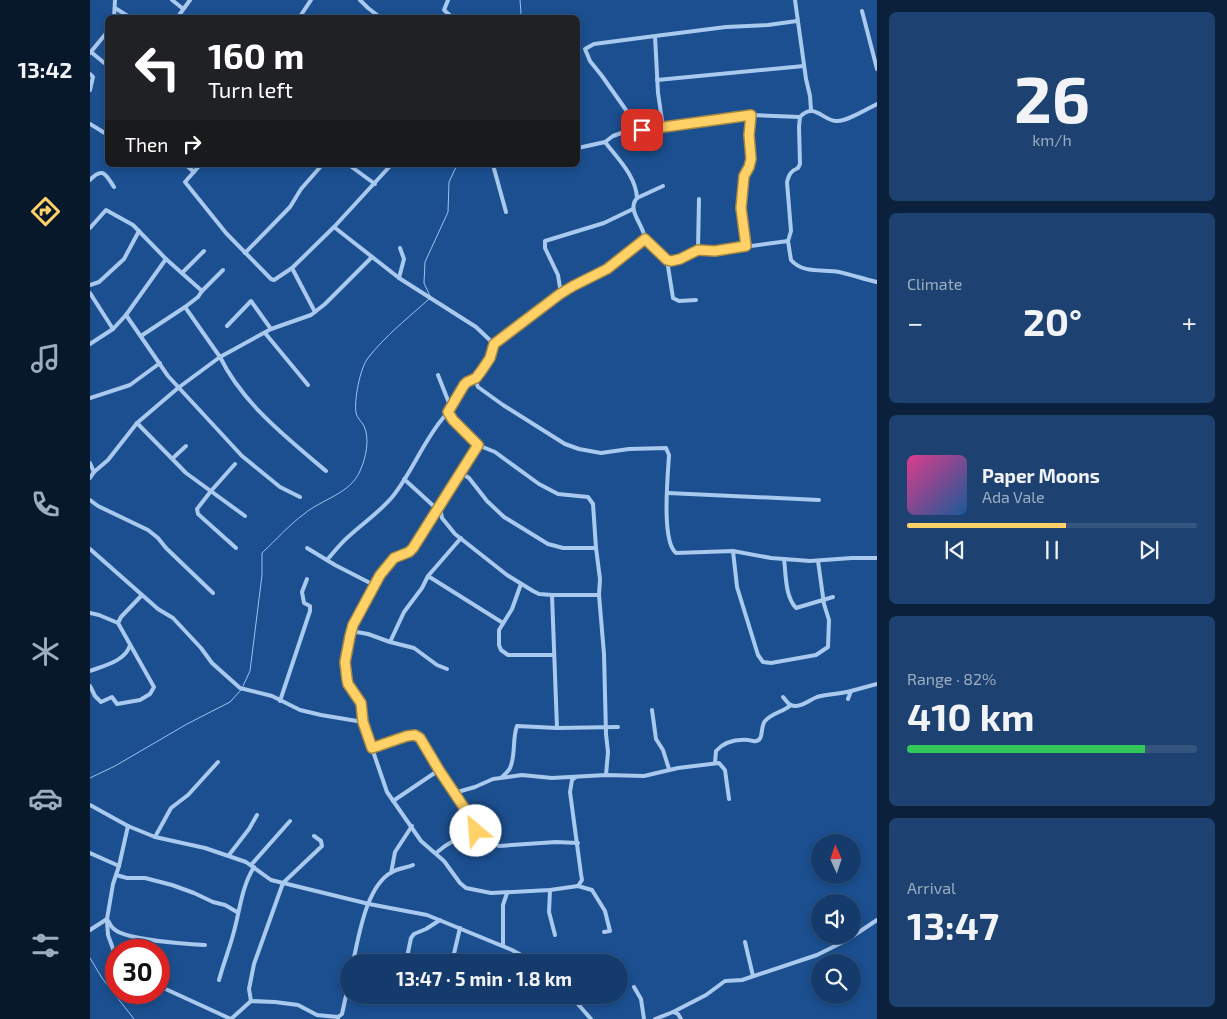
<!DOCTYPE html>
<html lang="en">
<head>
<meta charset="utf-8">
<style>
	:root { --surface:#143b6b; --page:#1d4271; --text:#f1f3f6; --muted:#9dadc1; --line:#33557e; --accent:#ffd166 }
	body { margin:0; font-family:"Exo 2",sans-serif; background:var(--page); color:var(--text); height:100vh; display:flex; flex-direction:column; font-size:19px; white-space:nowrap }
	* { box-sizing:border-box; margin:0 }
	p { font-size:16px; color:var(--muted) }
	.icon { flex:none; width:28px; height:28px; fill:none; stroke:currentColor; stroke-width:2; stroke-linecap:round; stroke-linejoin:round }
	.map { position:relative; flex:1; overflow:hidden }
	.side { display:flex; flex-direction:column; gap:12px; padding:12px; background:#0b203b; width:350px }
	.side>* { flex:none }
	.guide { position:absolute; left:15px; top:15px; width:475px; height:152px; border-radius:8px; box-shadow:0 2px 8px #0003,0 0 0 1px var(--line); background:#202124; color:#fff; overflow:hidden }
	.needle { width:32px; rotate:357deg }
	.fabs { position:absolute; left:721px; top:834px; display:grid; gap:10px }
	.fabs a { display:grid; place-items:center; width:50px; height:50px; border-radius:50%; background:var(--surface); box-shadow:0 2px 8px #0003,0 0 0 1px var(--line); font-size:25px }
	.speed { position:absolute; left:15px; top:939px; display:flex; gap:10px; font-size:25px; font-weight:700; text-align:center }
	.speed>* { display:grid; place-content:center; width:65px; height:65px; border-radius:50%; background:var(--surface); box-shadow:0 2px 8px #0003,0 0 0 1px var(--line); line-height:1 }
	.speed .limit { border:8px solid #d22; background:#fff; color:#111 }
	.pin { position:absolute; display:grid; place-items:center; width:42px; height:42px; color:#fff; margin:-21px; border-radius:10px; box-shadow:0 2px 8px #0006 }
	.me { position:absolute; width:55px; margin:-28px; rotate:333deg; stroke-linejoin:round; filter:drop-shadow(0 0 4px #0008) }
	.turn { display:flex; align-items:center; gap:18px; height:105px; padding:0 20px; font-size:22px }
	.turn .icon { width:65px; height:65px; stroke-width:2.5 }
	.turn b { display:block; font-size:35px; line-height:42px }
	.then { display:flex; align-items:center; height:48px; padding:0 20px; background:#0003; gap:10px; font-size:19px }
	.big { font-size:38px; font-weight:700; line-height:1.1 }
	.side .widget { flex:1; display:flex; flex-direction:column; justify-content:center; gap:8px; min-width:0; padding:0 18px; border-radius:8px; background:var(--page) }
	.side .dial { align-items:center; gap:0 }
	.dial b { font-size:65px; line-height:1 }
	.song { display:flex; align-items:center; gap:15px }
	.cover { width:60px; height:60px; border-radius:8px; background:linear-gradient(135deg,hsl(330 70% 55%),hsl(210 70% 35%)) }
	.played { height:5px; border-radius:2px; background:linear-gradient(90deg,var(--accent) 55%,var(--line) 55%) }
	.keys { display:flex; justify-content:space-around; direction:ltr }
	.heat { display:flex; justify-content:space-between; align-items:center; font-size:28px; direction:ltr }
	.charge { height:8px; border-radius:4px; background:linear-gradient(90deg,#34c759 82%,var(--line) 0) }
	.trip { position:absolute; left:250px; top:954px; width:288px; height:50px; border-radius:25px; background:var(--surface); box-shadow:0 2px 8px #0003,0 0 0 1px var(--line); font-weight:700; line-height:50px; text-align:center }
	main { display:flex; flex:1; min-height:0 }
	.tabs { display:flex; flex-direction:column; width:90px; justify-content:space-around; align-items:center; background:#08182b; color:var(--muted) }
	.tabs .icon { width:35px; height:35px }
	.tabs .active { color:var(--accent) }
	.tabs b { font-size:22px; color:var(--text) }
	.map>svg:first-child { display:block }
</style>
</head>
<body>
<main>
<nav class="tabs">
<b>13:42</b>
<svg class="icon active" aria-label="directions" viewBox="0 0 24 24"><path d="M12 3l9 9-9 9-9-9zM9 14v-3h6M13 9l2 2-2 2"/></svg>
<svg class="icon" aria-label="music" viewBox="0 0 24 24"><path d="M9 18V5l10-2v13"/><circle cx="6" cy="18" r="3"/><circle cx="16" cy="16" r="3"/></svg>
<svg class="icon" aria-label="phone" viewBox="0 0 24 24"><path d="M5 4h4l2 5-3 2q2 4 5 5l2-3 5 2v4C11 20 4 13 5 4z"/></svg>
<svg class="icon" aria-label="climate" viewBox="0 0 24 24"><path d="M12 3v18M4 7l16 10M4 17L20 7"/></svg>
<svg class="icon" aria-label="car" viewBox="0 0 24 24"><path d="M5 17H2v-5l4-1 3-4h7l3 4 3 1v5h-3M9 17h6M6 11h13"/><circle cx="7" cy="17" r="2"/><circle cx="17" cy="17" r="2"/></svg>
<svg class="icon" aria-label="filters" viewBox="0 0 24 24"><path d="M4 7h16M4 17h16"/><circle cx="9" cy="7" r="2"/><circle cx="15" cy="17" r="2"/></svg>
</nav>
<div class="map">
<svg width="787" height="1019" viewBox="0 0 787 1019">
	<rect width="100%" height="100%" fill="#1b4f8f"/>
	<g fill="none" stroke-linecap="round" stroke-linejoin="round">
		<!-- stream -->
		<g stroke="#9cc4f0" stroke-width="1">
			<path d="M429,18L431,13L430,0"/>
			<path d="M340,296L334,283L335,262L358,212L359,182L367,165"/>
			<path d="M153,686L160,671L172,575V553C186,540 199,525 214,514C232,499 260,494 270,471C276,458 280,439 274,426C272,422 267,418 266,413C264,400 270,368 278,358C295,336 318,318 339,299"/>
			<path d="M0,778L25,766L97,724L140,702L151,690"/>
			<path d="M0,958L12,978L44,1019"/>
		</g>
		<!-- street -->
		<g stroke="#a9c9ee" stroke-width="4">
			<path d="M82,0L92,8"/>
			<path d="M270,0L278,8L291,18"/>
			<path d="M358,0L354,10L363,18"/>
			<path d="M705,0L716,79L720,96L721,110"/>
			<path d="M25,8L41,18"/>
			<path d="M772,11L787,69"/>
			<path d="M24,18L25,0"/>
			<path d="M87,18L100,0"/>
			<path d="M209,18L221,0"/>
			<path d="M1,52L18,66"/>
			<path d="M0,53L18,31"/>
			<path d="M0,74L3,77L0,90"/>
			<path d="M567,80L714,66"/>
			<path d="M787,104C777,109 756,122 746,121C732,120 724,102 710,117L709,127L710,164L708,168C701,171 699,174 697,182L701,231L698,241L625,251L608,249L586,261L577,260L555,239L517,269L483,286L471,294L404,344L398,362L386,378V382L388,387L413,405L475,444L489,449L511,453L539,449L576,448L579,455C578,474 571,541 586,553L643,551L681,558L720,561L762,558H787"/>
			<path d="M0,124L18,135"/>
			<path d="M548,127L512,76L500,61L495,49L504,44L565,36"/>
			<path d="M573,127L568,93L565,36L636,27L678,25L707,21"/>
			<path d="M515,142C528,159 546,176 547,198"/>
			<path d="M488,148L515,142L523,136L548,127L552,130L661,115"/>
			<path d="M96,165L104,172"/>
			<path d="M110,165L95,182L136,233L181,279L184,280L202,268L244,227L301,165"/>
			<path d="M259,165L285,184"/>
			<path d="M403,165L416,212"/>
			<path d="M0,180C13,166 16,175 24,187"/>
			<path d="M244,227L309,278L386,327L404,344"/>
			<path d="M0,228L16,210L43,225L76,259L112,291L108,297L95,307L130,357L181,329L221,315L235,304L282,257"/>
			<path d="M555,239C554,225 536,210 547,198L573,186"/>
			<path d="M698,241L701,260C713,274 733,269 749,272C762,275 774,279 787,282"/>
			<path d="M656,246L651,208L654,176L659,167L661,159L659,135L661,115L710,117"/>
			<path d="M608,249L609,199"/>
			<path d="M155,253L200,207L211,189L232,165"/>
			<path d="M577,260L583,298L589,301L606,300"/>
			<path d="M202,268L225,312"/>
			<path d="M92,273L114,251"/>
			<path d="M309,278L314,259L310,248"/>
			<path d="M0,285L9,282L34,259L49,231"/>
			<path d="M112,291L133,270"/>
			<path d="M0,293L23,329"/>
			<path d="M471,294L468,275L455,248V241L514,223L543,209"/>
			<path d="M36,315L78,376L152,456L190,487L210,497"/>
			<path d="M137,326L161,301L181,329"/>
			<path d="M175,333L218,385"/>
			<path d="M51,336L95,307"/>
			<path d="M0,344L23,329L36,315L76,259"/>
			<path d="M348,375L361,408"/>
			<path d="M0,398L40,385L70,363"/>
			<path d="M358,412L363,420L388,445L405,452L449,484L468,494L498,497L503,504L506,548L510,579L509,595L514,654L516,734L518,752L516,775"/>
			<path d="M47,423L96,473L155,516"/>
			<path d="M388,445L333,534L319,552L301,560L290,575L274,603L263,625L260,636L255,662L258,683L271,703L273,722L297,792L331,841L354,861L370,883L376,888L401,893L460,890L488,886L502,890L515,911L520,931L514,932"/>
			<path d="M83,458L96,446"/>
			<path d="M0,463L4,472"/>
			<path d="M145,464L121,491L107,509L108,514L146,548"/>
			<path d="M371,473L379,478L397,501L414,517L458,544L473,548H506"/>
			<path d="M0,478L4,472L18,460L47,423L88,388L130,357C153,404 197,438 236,471"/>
			<path d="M314,479L348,510"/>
			<path d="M578,493L729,500"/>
			<path d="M0,500L8,506L58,530L68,538L76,548L123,593"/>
			<path d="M350,508L352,518L365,534L417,575L443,591L449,594L462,595H509"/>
			<path d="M217,548L245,565L284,585"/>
			<path d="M0,549L68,609L83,618L111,648L122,663L150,688L182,696L210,710L231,715L273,722"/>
			<path d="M643,551L647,587L668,655L673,662L681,663L726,655L738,647L739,620L734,604L728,561"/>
			<path d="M694,559C696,575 695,596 706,608L743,597"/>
			<path d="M237,560C244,552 250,544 258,537C273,523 290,512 303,496C322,472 333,442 353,418C365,404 368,384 386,378"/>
			<path d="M338,576L413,623"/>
			<path d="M431,584L422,609L409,630V645L411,650L418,655H463"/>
			<path d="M462,595L467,728L528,727"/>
			<path d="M0,613L9,615L28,623"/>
			<path d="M261,631L278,634L300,642L324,648L347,665L357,669"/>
			<path d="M300,642L314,612L332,588L338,576L371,538"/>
			<path d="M0,671C13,666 36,661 40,645"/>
			<path d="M0,686L5,696L11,702L22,697L27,704L50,700L60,694L64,687L28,623L31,617L52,595"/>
			<path d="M693,697C695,699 698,704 701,705C709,709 719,700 727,697C736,694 750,694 761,691"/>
			<path d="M758,699L761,691L787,684"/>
			<path d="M190,701L220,611V606L214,603L212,592L217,579"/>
			<path d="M562,710L566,739L573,750L579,769"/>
			<path d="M282,748C293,744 322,729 331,739C338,747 343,760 349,770"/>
			<path d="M625,763L626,751C634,742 646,739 658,740C661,740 663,742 666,741C674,740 670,727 675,721C682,713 693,712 701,705"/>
			<path d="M412,777C414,775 419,771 420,768C426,755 422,739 427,726L467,728"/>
			<path d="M486,777L482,780L480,792L491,874L492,880L488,886"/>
			<path d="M364,793L385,787L403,779L432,775L462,778L516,775L554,776L588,768L629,763L635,770L639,799"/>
			<path d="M303,801L349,770L381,818L385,828L355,846L346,853"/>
			<path d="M0,805L38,826L65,837L115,848L156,862L181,880L279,904L337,915L422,950L444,962"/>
			<path d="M385,828L386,831L398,841L409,846L466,842L488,843"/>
			<path d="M65,837L81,808L98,795L128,762"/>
			<path d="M0,853L29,866"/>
			<path d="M139,855L159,829L167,815"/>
			<path d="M161,865L200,821"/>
			<path d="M301,873L305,852L322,826"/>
			<path d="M26,875L37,878H55L82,885L104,893L123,902L135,905L147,912"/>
			<path d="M460,890L459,912L465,935"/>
			<path d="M17,919C19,922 21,927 24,929C36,940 97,944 115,945"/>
			<path d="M17,921L18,935L26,957"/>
			<path d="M0,930L17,919L23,884L29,866L38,826"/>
			<path d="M655,942L663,976"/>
			<path d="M413,946V905L417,893"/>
			<path d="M263,962C269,936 276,886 302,872C309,868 316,868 323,865"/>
			<path d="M316,962L321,938L324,934L336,929L350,920"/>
			<path d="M362,962L370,928"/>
			<path d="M129,980C133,965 139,950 143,935C150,911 151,888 164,867"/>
			<path d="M69,986L141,1019L161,1001L185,1002L208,1005L227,1015L248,1017"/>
			<path d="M544,987L551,999L554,1019"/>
			<path d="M480,995L501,1019"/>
			<path d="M161,1001L159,989L164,964L193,883L232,846L231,841L224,836"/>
			<path d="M583,1012L588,1014L591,1019"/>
			<path d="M248,1019V1017L252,1014L259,982"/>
			<path d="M565,1019L583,1012L616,995L635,981L652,980L727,955L757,940L787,920"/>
		</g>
	</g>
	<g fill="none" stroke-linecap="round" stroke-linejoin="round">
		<defs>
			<path id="route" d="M386,831L381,818L349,770L330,738L325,735L317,736L282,748L273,722L271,703L258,684L257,679L255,662L260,636L263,625L290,575L304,558L319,552L323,548L388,445L363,420L358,412L374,385L377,382L386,378L392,370L400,358L404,344L470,294L483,286L517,269L555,239L577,260L581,261L590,259L608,250L625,251L656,246L651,208L654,176L659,167L661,159L659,135L661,115L552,130"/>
		</defs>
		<!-- route casing -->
		<use href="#route" stroke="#a68842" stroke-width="12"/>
		<!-- route -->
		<use href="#route" stroke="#ffd166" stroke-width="9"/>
	</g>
</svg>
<div class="fabs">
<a><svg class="needle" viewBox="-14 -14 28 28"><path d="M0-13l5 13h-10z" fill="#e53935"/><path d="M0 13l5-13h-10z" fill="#9dadc1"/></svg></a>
<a><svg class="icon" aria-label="sound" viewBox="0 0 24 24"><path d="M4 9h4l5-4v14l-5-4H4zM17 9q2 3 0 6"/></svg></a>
<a><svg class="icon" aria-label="search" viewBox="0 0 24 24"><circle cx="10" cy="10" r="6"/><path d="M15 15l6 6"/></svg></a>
</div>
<div class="speed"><div class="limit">30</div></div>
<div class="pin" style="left:552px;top:130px;background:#d93025"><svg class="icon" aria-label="arrive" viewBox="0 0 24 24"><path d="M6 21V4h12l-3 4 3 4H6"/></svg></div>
<svg class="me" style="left:386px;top:831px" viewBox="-20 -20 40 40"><circle r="19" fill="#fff"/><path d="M0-13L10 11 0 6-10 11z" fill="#ffd166"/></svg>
<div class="trip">13:47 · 5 min · 1.8 km</div>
<div class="guide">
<div class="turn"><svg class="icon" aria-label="left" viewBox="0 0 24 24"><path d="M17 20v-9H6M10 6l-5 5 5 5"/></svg><div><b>160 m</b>Turn left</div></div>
<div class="then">Then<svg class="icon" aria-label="right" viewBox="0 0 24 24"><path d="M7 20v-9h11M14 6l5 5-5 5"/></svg></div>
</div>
</div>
<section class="side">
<div class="widget dial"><b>26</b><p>km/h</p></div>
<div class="widget"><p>Climate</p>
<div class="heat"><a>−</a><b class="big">20°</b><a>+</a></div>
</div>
<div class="widget">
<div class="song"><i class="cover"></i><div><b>Paper Moons</b><p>Ada Vale</p></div></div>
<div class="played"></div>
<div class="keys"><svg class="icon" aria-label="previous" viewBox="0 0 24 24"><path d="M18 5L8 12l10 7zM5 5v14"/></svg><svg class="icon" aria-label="pause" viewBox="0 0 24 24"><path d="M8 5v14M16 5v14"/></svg><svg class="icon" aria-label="next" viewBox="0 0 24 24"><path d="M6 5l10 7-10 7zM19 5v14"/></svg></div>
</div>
<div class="widget"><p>Range · 82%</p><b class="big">410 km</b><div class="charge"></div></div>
<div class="widget"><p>Arrival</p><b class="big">13:47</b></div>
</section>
</main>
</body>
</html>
